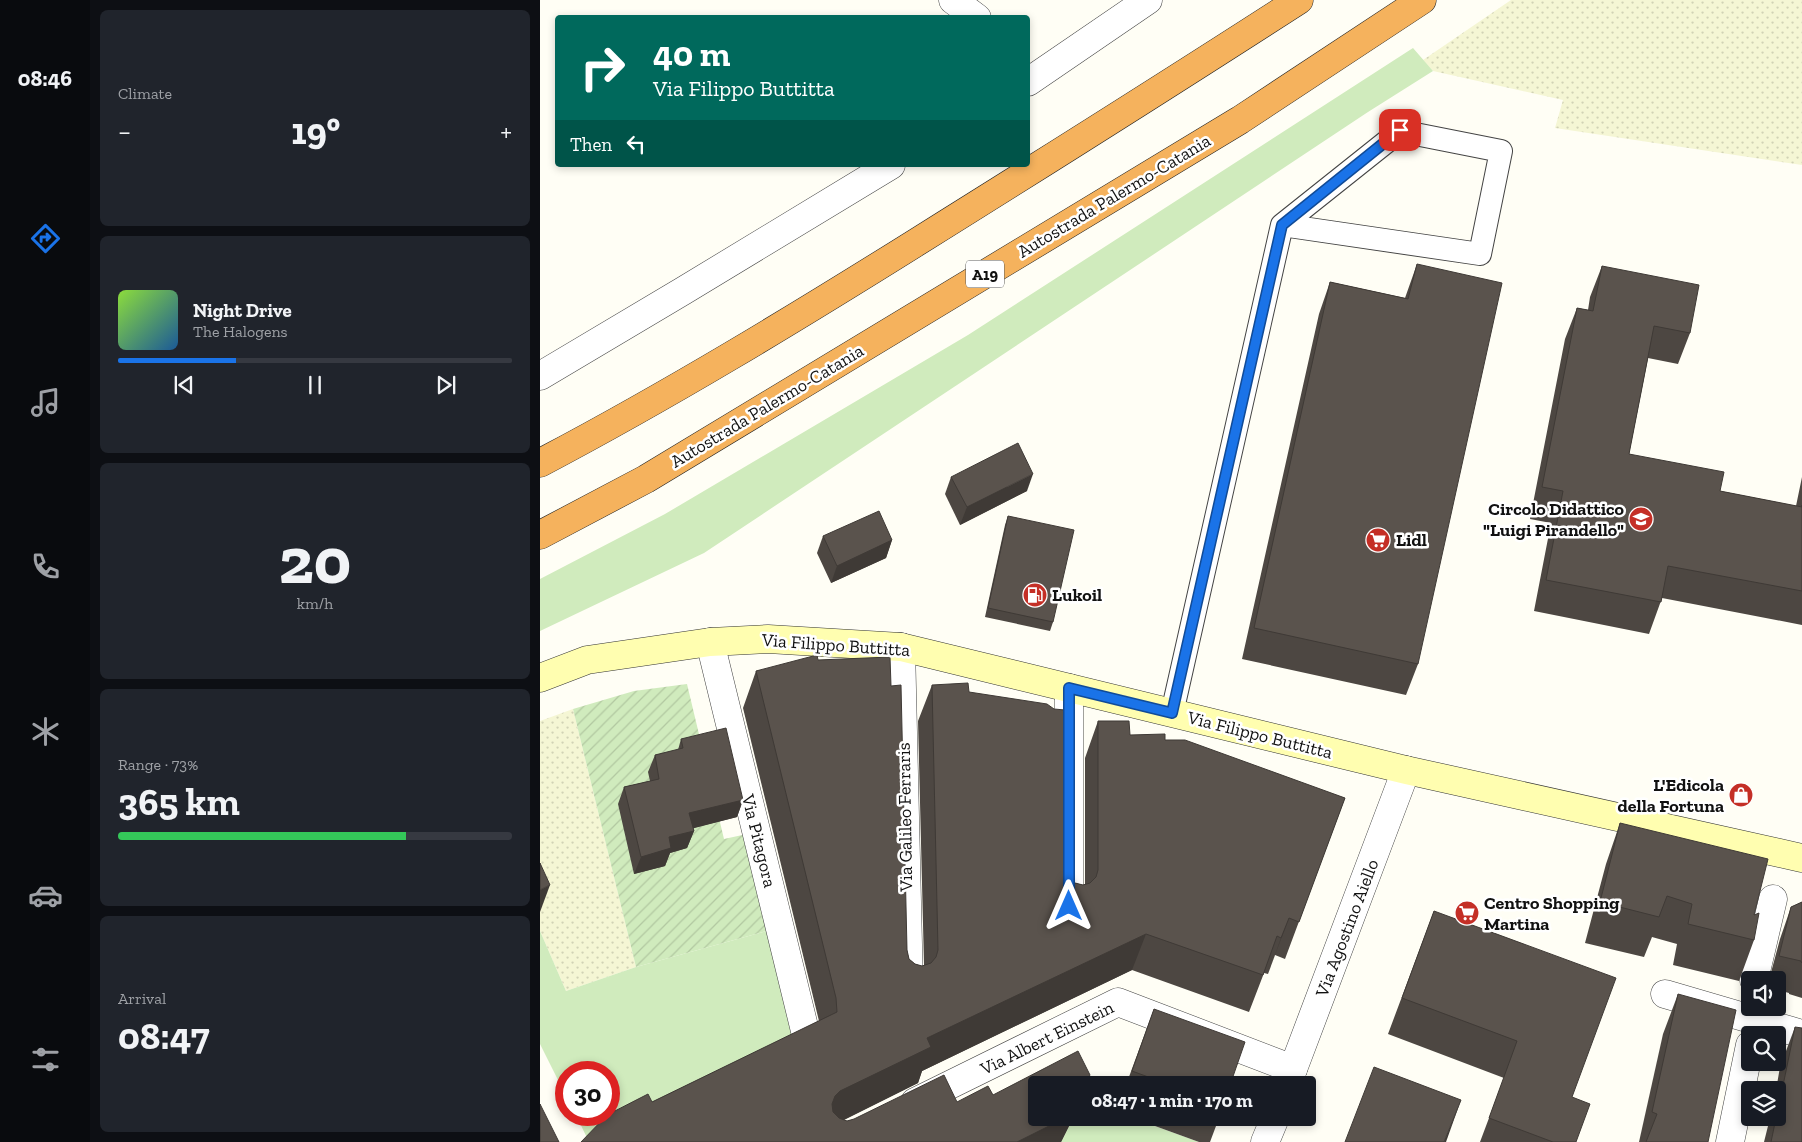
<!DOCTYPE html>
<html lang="en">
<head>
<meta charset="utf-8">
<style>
	:root { --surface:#171b24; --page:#20242c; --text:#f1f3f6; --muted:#9ea1a6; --line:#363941; --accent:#1a73e8 }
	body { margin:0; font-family:"Zilla Slab",serif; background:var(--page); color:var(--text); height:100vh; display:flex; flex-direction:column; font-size:19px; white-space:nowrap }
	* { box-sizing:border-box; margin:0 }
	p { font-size:16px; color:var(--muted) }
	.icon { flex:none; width:28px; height:28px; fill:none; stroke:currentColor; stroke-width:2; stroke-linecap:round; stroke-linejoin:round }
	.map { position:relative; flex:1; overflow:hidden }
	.side { display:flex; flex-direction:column; gap:10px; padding:10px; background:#0d0f14; width:450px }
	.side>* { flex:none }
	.hud { position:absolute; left:15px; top:15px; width:475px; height:152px; border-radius:5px; box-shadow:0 2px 8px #0003; background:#00695c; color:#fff; overflow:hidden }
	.tools { position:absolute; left:1201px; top:971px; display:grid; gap:10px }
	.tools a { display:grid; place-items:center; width:45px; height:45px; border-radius:5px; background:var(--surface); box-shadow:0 2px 8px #0003; font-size:25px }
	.speed { position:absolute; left:15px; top:1061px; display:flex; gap:10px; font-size:25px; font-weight:700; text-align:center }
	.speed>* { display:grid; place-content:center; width:65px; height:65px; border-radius:50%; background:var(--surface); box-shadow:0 2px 8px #0003; line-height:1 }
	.speed .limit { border:8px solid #d22; background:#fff; color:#111 }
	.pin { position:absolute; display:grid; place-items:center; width:42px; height:42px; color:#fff; margin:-21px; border-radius:10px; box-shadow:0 2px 8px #0006 }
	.me { position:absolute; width:55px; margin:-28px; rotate:0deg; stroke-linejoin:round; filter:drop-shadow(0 0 4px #0008) }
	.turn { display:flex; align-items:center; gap:18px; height:105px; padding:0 15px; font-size:22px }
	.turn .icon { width:65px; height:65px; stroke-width:2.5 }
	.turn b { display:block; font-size:35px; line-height:42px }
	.then { display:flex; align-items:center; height:48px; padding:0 15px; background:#0003; gap:10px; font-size:19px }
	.big { font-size:38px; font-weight:700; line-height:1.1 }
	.side .card { flex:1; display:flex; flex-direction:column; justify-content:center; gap:8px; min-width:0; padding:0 18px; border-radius:8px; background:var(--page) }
	.side .dial { align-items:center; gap:0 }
	.dial b { font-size:65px; line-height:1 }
	.song { display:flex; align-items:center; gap:15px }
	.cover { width:60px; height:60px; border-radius:8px; background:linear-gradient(135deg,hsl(90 70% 55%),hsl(210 70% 35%)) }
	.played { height:5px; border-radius:2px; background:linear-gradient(90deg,var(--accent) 30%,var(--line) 30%) }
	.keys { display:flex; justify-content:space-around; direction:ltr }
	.heat { display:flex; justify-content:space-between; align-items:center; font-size:28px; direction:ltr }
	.charge { height:8px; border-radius:4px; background:linear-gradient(90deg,#34c759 73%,var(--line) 0) }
	.trip { position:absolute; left:488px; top:1076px; width:288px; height:50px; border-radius:5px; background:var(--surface); box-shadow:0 2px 8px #0003; font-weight:700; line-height:50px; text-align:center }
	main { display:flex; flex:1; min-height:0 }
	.dock { display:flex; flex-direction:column; width:90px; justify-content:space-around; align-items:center; background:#090b0e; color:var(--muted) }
	.dock .icon { width:35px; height:35px }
	.dock .current { color:var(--accent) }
	.dock b { font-size:22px; color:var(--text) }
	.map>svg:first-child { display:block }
</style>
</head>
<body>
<main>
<nav class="dock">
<b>08:46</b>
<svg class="icon current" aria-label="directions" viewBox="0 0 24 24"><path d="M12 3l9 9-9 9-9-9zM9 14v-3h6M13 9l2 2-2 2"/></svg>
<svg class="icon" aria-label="music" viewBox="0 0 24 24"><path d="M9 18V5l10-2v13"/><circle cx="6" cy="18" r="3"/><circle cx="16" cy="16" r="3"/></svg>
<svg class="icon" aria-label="phone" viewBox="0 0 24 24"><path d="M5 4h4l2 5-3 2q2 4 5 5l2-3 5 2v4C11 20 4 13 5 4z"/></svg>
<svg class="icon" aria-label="climate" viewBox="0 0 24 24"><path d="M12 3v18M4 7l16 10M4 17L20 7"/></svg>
<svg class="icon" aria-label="car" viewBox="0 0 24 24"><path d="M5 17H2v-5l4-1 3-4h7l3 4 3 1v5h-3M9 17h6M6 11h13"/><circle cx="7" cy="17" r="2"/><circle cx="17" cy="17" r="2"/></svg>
<svg class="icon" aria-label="filters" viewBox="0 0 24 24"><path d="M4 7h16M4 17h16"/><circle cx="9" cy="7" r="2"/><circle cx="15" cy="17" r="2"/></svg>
</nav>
<section class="side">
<div class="card"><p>Climate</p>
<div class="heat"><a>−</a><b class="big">19°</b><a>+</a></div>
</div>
<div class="card">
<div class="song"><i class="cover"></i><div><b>Night Drive</b><p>The Halogens</p></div></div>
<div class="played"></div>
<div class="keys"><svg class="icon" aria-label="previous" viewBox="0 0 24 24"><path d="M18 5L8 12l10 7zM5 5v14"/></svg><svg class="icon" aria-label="pause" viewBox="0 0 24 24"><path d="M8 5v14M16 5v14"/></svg><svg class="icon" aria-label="next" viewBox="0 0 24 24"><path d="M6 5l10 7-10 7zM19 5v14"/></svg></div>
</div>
<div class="card dial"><b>20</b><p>km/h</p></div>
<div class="card"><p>Range · 73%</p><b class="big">365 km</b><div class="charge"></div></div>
<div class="card"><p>Arrival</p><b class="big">08:47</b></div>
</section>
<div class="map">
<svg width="1262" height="1142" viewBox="0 0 1262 1142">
	<defs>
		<pattern id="farmland-dots" width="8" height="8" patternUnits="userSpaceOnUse" patternTransform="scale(1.25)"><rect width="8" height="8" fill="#f5f6d4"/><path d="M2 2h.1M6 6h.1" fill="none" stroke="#d1d2b5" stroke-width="1.8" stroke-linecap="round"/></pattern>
		<pattern id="garden-furrows" width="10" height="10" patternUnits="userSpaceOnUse" patternTransform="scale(1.25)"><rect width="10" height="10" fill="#d0ebbd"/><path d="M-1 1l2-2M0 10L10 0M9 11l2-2" fill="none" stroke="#b2c8a1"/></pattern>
	</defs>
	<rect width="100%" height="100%" fill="#fffef5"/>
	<!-- farmland -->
	<g fill="url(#farmland-dots)">
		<path d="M971,0H1262V165L1015,128L1023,100L893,71L883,60Z"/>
		<path d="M33,709L96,967L26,991L0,931V721Z"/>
	</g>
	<!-- grass -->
	<g fill="#d0ebbd">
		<path d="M873,48L893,71L828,112L164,553L0,631V579L125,514L428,335Z"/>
		<path d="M230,930L257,1052L49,1142L36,1115H69V1072H26V1096L0,1044V931L26,991L96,967Z"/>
		<path d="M533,1118H593L659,1142H521Z"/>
	</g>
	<!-- garden -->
	<path fill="url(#garden-furrows)" d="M147,684L184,839L207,834L230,930L96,967L33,709L94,691Z"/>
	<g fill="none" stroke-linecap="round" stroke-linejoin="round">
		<defs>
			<path id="lane" d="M632,713L742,225L940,254L961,151L860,131L742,225"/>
			<g id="street">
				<path d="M413,0L437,18"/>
				<path d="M488,82L608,0"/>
				<path d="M0,376L143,291L351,165"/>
				<path d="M170,642L267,1039"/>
				<path d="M361,647L369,987"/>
				<path d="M529,906V688"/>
				<path d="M1214,980L1233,899"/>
				<path d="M1125,994L1262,1034"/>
				<path d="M747,1085L866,770"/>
				<path d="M375,1102L578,1002L753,1069"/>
				<path d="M725,1142L735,1118"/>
				<path d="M1190,1142L1210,1045"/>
			</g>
			<path id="secondary" d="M0,678L47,660L170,642L228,639L361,647L866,770L1262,858"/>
			<g id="highway">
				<path d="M0,463C129,395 254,319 377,242C505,162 632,82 759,0"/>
				<path d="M0,535L106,479L700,120L882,0"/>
			</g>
		</defs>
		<!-- lane casing -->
		<use href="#lane" stroke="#444" stroke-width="24"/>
		<!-- street casing -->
		<use href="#street" stroke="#444" stroke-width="29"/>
		<!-- secondary casing -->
		<use href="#secondary" stroke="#333" stroke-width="29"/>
		<!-- highway casing -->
		<use href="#highway" stroke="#222" stroke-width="29"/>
		<!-- lane -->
		<use href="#lane" stroke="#fff" stroke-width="22"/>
		<!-- street -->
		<use href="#street" stroke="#fff" stroke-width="28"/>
		<!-- secondary -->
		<use href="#secondary" stroke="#fffeb0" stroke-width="28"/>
		<!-- highway -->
		<use href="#highway" stroke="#f5b25d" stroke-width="28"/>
	</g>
	<!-- wall -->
	<g fill="#4d4742">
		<path d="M877,264L878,664L866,695L702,659L779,314L790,282L865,298Z"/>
		<path d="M1062,266L1150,333L1138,364L1108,358L1089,454L1180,491L1256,506L1262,477V625L1122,598L1109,634L994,611L1011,523L990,519L1025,339L1037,308L1048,310L1050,297Z"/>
		<path d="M411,477L487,491L420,525L405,494Z"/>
		<path d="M468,516L513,622L510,631L445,617L465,525Z"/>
		<path d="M283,536L352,540L346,558L291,583L277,553Z"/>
		<path d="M278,660L351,686L367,950L369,959L375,964L382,966L384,965L378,721L392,685L429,692L527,869L529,877L535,883L543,885L545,884V758L558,721L590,735L625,740L805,798L745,959L735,955L728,974L724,973L709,1012L592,970L382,1071L378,1083L304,1120L307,1121L417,1102L453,1095L496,1118H533L521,1142H41L112,1102L279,1021L203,708L216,671Z"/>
		<path d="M141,739L203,800L197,817L153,828L154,831L147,848L130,853L125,866L94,874L78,804L84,787L110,781L108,772L115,755L138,750Z"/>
		<path d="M1080,823L1214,915V940L1199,981L1133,965L1137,944L1112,937L1104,957L1045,943L1066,864Z"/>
		<path d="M1262,902V998L1249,994V993L1238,990V980H1229L1240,939L1251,907Z"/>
		<path d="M894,911L1032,1097L1036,1142H940L964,1078L848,1034Z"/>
		<path d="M1138,994L1168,1142H1099L1123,1034Z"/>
		<path d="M614,1009L690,1085H586Z"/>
		<path d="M1255,1027L1262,1142H1224L1230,1118H1238V1090H1236L1240,1067Z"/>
		<path d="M593,1118H679L670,1142H659Z"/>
	</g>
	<!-- shaded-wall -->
	<g fill="#3f3a36">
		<path d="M493,474L487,491L420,525L427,507Z"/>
		<path d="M352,540L346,558L291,583L297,566Z"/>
		<path d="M203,800L197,817L143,831L149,813Z"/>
		<path d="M154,831L147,848L130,853L125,866L94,874L101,857L129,837Z"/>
		<path d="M10,885L0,912V890Z"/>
		<path d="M749,918L735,955L728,974L741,938Z"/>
		<path d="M606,934L592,970L382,1071L378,1083L287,1128L281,1133L295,1096L300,1091L387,1038Z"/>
		<path d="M921,1100L906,1142H904Z"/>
		<path d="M525,1118H533L521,1142H477Z"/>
	</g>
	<!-- building -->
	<g fill="#5a534d" stroke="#3f3a36">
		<path d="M877,264L962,283L878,664L714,628L790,282L868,299Z"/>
		<path d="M1062,266L1159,285L1150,333L1114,326L1089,454L1184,472L1180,491L1262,507V505V591L1128,566L1121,602L1006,580L1023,491L1002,487L1037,308L1053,311Z"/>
		<path d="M478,443L493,474L427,507L411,477Z"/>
		<path d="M339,511L352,540L297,566L283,536Z"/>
		<path d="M468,516L534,530L513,622L448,608Z"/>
		<path d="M277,655L278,660L350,657L351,686L361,685L367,950L369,959L375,964L382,966L391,963L396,957L398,950L392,685L428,683L429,692L507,704L514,709L525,710V721H527V869L529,877L535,883L543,885L550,883L556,877L558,870V721H589L590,735L625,734V740H645L805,798L759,922L749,918L741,938L737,936L723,975L606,934L387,1038L391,1047L300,1091L295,1096L292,1104L293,1112L299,1118L307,1121L314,1119L404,1075L417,1102L448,1086L453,1095L538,1051L550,1075L544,1085H496V1118H525L477,1142H41L67,1115H69V1114L108,1094L112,1102L297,1012L296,998L216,671Z"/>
		<path d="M186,728L203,800L149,813L154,831L129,837L131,848L101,857L84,787L119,779L115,755L143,748L141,739Z"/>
		<path d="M1080,823L1228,859L1214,915L1219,913L1214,940L1148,924L1152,904L1127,896L1119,917L1060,902Z"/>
		<path d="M0,863L10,885L0,890Z"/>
		<path d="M1262,902V963L1261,962V961L1239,956L1251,907Z"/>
		<path d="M894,911L1076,978L1032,1097L1050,1104L1036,1142H1013L949,1118L977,1041L862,998Z"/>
		<path d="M1138,994L1196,1010L1168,1142H1106L1117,1114L1112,1112Z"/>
		<path d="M614,1009L705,1042L690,1085H630L592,1071Z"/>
		<path d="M1255,1027L1262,1028V1142H1231L1236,1118H1238V1110Z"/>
		<path d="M834,1067L921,1100L904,1142H805Z"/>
		<path d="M0,1104L19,1142H0Z"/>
	</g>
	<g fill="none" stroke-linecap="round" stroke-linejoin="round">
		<defs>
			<path id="route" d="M529,906V688L632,713L742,225L860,130"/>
		</defs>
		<!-- route casing -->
		<use href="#route" stroke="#114b97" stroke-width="12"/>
		<!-- route -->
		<use href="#route" stroke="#1a73e8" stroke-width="9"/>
	</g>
	<!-- icons -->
	<defs>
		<symbol id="school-disc" viewBox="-11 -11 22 22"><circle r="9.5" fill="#c42f26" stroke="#fff"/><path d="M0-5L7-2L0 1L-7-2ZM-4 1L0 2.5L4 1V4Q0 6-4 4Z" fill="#fff"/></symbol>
		<symbol id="supermarket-disc" viewBox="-11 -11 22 22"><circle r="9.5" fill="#c42f26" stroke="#fff"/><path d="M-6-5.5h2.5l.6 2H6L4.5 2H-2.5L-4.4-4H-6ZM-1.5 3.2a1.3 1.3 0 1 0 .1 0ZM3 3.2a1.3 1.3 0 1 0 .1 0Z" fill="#fff"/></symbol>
		<symbol id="fuel-disc" viewBox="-11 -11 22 22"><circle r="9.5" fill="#c42f26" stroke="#fff"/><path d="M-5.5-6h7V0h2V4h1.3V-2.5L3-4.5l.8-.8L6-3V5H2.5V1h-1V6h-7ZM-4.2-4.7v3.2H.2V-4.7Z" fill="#fff"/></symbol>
		<symbol id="shop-disc" viewBox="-11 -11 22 22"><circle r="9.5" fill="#c42f26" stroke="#fff"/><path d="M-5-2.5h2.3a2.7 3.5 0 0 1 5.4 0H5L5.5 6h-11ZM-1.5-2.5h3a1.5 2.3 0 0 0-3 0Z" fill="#fff"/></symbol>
	</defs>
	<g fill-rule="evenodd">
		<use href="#school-disc" x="1087" y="505" width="28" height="28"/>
		<use href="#supermarket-disc" x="824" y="526" width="28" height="28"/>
		<use href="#fuel-disc" x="481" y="581" width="28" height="28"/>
		<use href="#shop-disc" x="1187" y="781" width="28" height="28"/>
		<use href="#supermarket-disc" x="913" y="899" width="28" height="28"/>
	</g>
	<g text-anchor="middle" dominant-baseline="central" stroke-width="5" stroke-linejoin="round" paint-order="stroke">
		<!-- shield labels -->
		<rect fill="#fff" stroke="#585858" stroke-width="1" x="426" y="260.5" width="38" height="27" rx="4"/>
		<g font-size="16" font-weight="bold" fill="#111">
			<text x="445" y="274">A19</text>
		</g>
		<!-- street labels -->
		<g font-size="18" fill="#111" stroke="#fff">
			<text transform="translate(574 196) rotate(-31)">Autostrada Palermo-Catania</text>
			<text transform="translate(227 406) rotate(-31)">Autostrada Palermo-Catania</text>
			<text transform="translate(296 645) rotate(4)">Via Filippo Buttitta</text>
			<text transform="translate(720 735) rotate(14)">Via Filippo Buttitta</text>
			<text transform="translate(365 817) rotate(-91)">Via Galileo Ferraris</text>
			<text transform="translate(219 841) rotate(76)">Via Pitagora</text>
			<text transform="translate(807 928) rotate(-69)">Via Agostino Aiello</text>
			<text transform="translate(507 1038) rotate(-26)">Via Albert Einstein</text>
		</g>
		<!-- poi labels -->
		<g font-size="18" font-weight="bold" fill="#111" stroke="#fff" text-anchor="start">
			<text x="1084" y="509" text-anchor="end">Circolo Didattico<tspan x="1084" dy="21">"Luigi Pirandello"</tspan></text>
			<text x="856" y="540">Lidl</text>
			<text x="512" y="595">Lukoil</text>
			<text x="1184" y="785" text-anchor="end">L'Edicola<tspan x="1184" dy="21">della Fortuna</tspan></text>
			<text x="944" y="903">Centro Shopping<tspan x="944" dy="21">Martina</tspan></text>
		</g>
	</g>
</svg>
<div class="tools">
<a><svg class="icon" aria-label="sound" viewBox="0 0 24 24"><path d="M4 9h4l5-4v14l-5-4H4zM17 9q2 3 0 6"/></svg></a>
<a><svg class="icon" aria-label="search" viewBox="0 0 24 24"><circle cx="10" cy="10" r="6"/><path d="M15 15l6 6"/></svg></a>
<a><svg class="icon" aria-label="layers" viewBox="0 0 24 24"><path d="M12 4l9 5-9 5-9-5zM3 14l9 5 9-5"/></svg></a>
</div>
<div class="speed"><div class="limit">30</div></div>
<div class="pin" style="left:860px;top:130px;background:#d93025"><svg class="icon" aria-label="arrive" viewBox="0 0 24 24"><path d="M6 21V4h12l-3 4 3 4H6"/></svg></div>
<svg class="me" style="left:529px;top:906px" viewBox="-20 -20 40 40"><path d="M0-17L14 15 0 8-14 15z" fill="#1a73e8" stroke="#fff" stroke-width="4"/></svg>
<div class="trip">08:47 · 1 min · 170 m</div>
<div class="hud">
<div class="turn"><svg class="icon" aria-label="right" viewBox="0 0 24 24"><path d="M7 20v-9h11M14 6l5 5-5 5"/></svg><div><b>40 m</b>Via Filippo Buttitta</div></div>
<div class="then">Then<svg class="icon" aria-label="left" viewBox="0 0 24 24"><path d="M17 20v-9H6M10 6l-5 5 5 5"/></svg></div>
</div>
</div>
</main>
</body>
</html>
